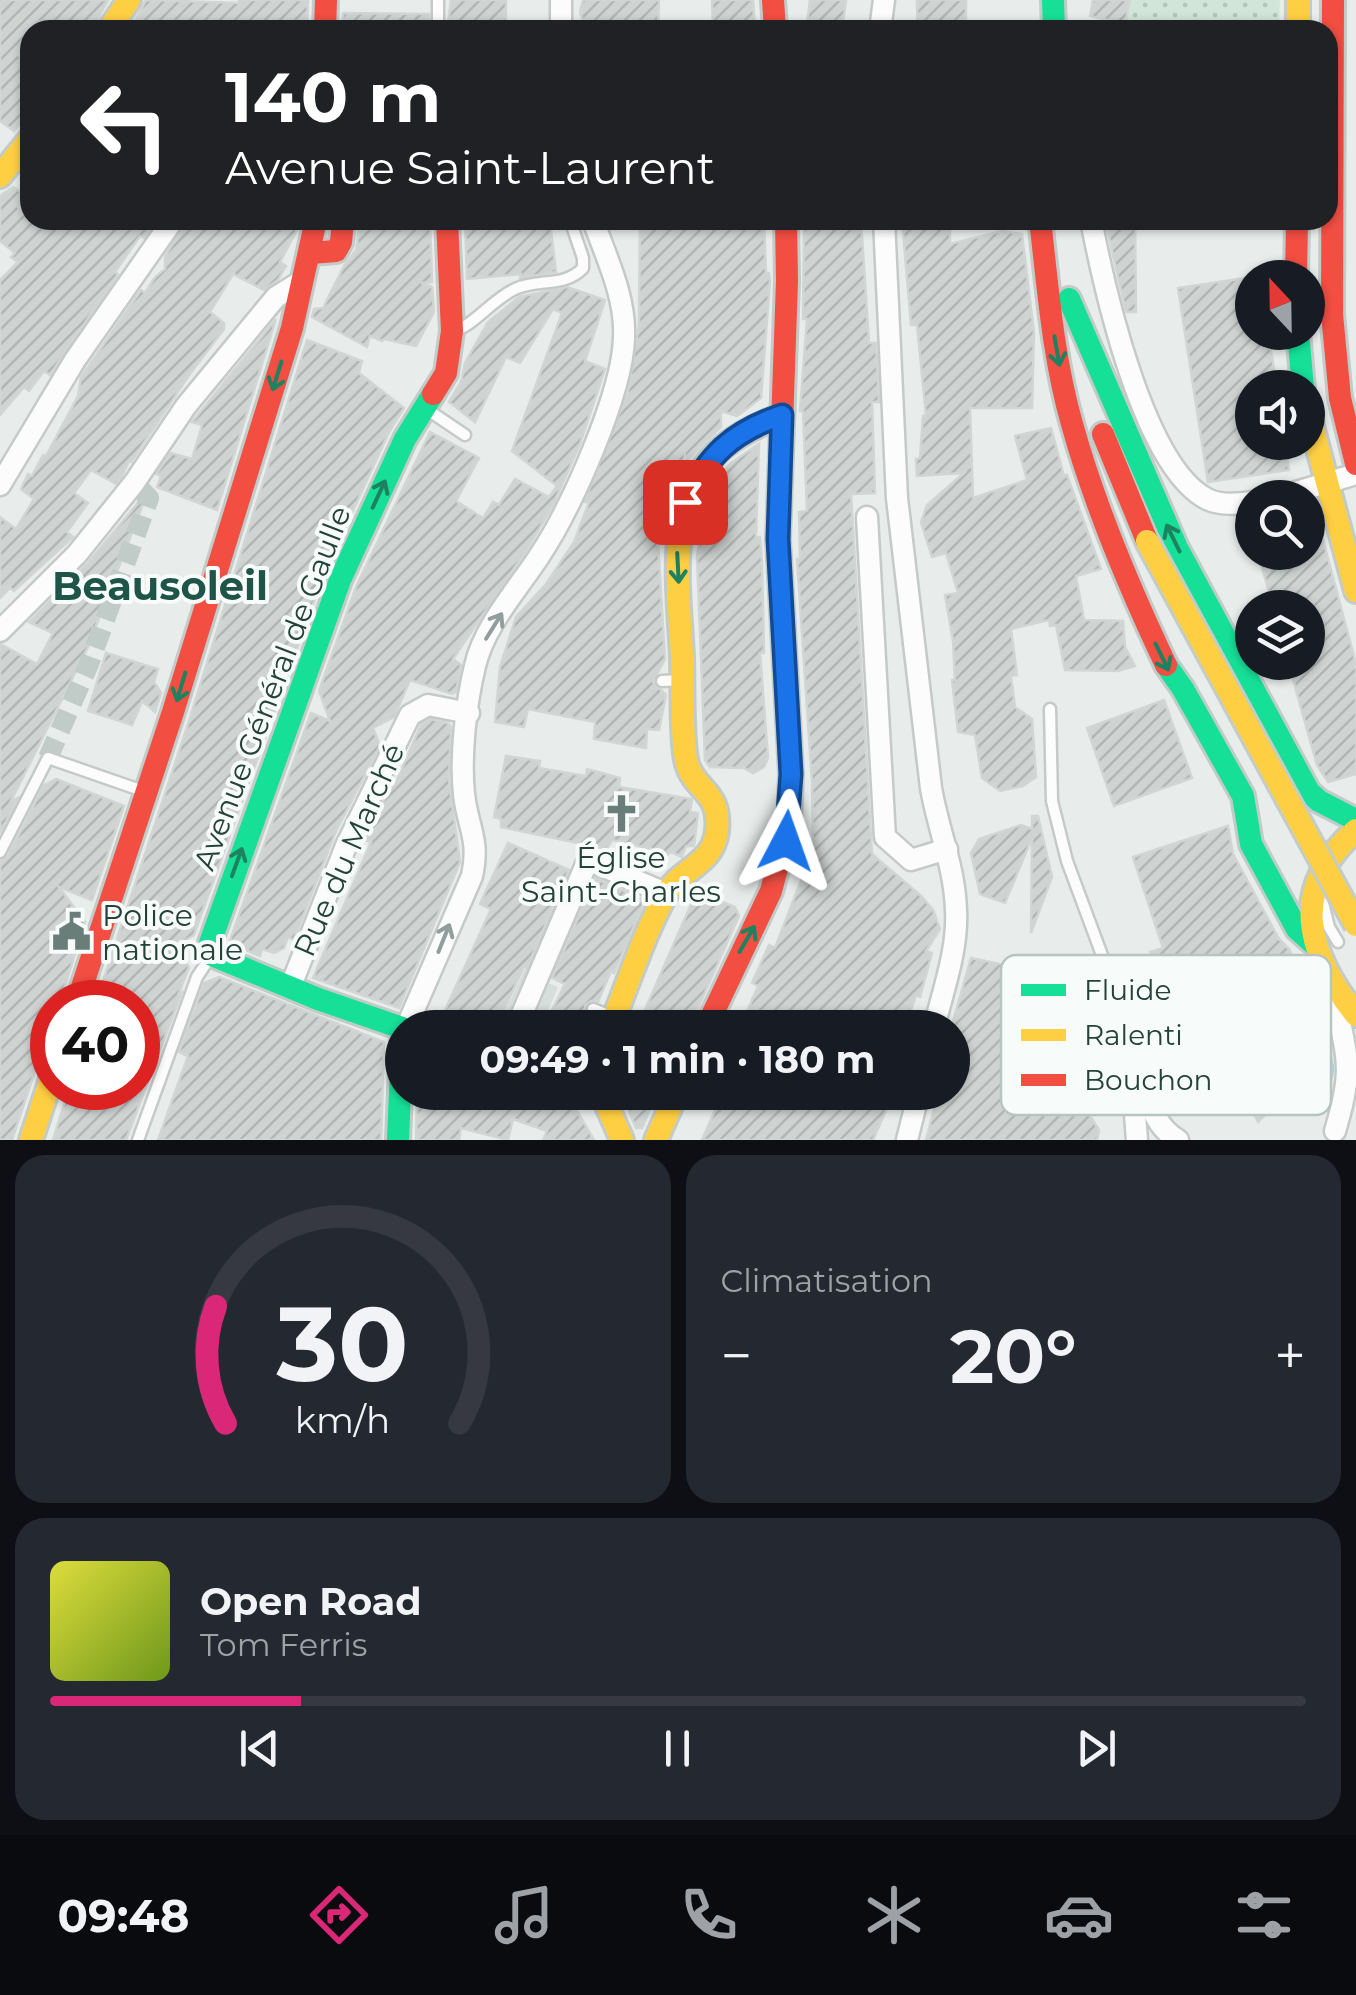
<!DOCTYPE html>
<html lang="fr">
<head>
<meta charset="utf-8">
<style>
	:root { --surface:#171b24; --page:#242831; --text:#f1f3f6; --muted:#9ea1a6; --line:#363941; --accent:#db2777 }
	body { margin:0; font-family:Montserrat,sans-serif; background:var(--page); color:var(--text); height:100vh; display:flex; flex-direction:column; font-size:38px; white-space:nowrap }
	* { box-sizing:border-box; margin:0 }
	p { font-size:32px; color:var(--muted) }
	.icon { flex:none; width:55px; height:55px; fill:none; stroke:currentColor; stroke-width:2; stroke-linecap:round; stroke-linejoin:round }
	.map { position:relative; height:1140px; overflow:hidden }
	.panel { display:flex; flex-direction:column; gap:15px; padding:15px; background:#0d0f14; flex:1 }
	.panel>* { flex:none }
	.top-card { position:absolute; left:20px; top:20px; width:1318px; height:210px; border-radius:30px; box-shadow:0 2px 8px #0004; background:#202124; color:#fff; overflow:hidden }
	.needle { width:65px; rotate:338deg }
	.fabs { position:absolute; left:1235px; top:260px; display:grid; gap:20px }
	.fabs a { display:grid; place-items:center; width:90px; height:90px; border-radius:50%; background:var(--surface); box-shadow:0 2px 8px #0004; font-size:50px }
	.speed { position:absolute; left:30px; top:980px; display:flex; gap:20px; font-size:50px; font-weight:700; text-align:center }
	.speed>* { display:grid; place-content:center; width:130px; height:130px; border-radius:50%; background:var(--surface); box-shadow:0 2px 8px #0004; line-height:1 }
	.speed .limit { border:15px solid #d22; background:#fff; color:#111 }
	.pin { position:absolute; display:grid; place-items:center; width:85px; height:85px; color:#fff; margin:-42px; border-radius:20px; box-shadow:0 5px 15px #0006 }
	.me { position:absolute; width:110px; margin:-55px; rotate:4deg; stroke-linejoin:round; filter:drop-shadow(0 0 8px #0008) }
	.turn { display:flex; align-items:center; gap:35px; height:210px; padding:0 40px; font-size:45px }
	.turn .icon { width:130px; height:130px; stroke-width:2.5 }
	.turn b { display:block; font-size:70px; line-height:85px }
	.big { font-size:75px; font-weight:700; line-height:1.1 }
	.panel .widget { flex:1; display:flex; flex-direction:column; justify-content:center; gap:15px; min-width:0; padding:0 35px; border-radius:30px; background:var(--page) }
	.panel .dial { align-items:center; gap:0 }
	.dial svg { height:260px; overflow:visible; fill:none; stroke:var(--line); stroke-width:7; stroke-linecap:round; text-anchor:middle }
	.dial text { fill:var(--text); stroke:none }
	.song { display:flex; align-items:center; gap:30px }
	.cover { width:120px; height:120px; border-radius:15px; background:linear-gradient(135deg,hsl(60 70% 55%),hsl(80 70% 35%)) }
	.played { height:10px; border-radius:5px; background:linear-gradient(90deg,var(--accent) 20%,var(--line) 20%) }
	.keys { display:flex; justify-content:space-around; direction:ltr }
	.heat { display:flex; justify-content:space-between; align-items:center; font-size:55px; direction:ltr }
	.panel .tiles { flex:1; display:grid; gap:15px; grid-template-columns:1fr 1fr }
	.widget:last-child { grid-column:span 2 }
	.trip { position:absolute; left:385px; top:1010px; width:585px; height:100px; border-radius:50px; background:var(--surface); box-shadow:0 2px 8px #0004; font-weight:700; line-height:100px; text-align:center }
	.tabs { display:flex; height:160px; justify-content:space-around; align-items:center; background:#090b0e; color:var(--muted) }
	.tabs .icon { width:70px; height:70px }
	.tabs .current { color:var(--accent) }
	.tabs b { font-size:45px; color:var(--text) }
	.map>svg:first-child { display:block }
</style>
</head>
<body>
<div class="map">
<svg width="1356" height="1140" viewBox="0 0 1356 1140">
	<defs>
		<pattern id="garden-dots" width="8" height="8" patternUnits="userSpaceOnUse" patternTransform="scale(2.5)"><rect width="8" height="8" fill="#d1e6d8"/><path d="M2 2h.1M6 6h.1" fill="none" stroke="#b3c6ba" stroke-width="1.8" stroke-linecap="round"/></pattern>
		<pattern id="water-ripples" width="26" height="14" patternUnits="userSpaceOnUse" patternTransform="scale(2.5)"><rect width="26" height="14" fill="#a9d4db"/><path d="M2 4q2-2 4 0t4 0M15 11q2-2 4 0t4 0" fill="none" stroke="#91b7bd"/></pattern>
		<pattern id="building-hatch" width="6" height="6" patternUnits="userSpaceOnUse" patternTransform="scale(2.5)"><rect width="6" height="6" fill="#cfd4d2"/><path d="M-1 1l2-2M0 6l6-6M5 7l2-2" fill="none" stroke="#b2b7b5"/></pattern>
	</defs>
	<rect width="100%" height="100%" fill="#e8edeb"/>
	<!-- built -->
	<path fill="#d6dedb" d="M563,884L582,891L548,983L558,987L541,1027L498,1028Z"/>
	<!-- garden -->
	<path fill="url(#garden-dots)" d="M1130,0H1280L1279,30H1157L1125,24Z"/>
	<!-- water -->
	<path fill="url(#water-ripples)" d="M1304,1024C1323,1035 1346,1067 1327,1087C1300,1084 1283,1048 1296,1025Z"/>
	<!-- building -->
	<g fill="url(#building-hatch)" stroke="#d1d6d4" stroke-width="2.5">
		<path d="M0,0H108L92,30L77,24L74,30H52L39,22L34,30H30V37L18,55L30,65V112L14,131L0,121Z"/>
		<path d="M146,0L239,3V0H308L307,30H130Z"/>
		<path d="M451,0H506V30H447Z"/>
		<path d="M583,0H659L658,30H615V26L585,28L580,12Z"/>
		<path d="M712,0H753L755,30H713Z"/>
		<path d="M810,0H846L842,30H806Z"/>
		<rect x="917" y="0" width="49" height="30"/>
		<path d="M1093,0H1130L1125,24L1090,16Z"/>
		<path d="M343,13L429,14V30H342Z"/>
		<path d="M13,187L26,195L18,207L30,214V220H156L144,238L140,236L115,272L118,274L50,375L44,371L29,391L24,387L0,415V280L18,262L11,257L15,253L0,241V196Z"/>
		<path d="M187,220H295L297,230L280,262L286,266L278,280L264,290L233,274L210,312L224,323V329L190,374L131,462L129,461L121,478L116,484L91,470L74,493L88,503L67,532L73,537L14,591L10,588L0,598V517L16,529L34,499L21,489L28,474L32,476L43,455L46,456L78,396L81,377L141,290L145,293L155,277L165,269V256Z"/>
		<path d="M360,220H430L432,282L421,283L432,287L434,312L416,346L384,339L382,341L370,336L367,347L312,317L314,309L323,308L344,266L356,250Z"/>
		<path d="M465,220L550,222L556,272L520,278L521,274L467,279Z"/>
		<path d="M640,220H764L766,273H769L770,281L761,398L737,416L721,411V427L686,462L685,456L680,470L665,484L671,493L652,541H658L665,659L653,682L666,695L659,730L647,729L646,748L594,739L595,722L528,709L524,727L495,722L500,667L516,617L546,584L574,542L589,502H584L628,392L639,325Z"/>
		<path d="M804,220H861L869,343H876L879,402H872L875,493L851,494L872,854L921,896L933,910L940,929L926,951L932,953L920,997L916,995L905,1028H740L758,986L752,983L769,945L775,948L813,849L812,782L797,559H800L799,512L807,511L803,411H800L807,319H803Z"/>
		<path d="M902,220H950V244L1002,231L1022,234L1034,333L1032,408H970L973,498L1027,480L1015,436L1051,428L1064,476L1067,475L1101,569L1076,576L1084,620L1123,621L1125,647L1135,666L1118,671L1065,670L1056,625L1050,626L1049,620L1011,629L1017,675L1011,676L1015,707L1032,719L1036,777L1023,786L1000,791L982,778L975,735L958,732L952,680H955L953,641L945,595L958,593L946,553L932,557L921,522L927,505L964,473L917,476L916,459L920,458L923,416H926L917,325H911Z"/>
		<path d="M1105,220H1135L1136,312H1126Z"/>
		<path d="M1252,277V332H1268L1277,388H1252V442H1285L1289,470L1208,482L1178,288Z"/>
		<path d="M567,287L605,300L585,361L605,369L580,444L554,503L528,548L453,659L461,665L456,692L452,694L410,680L394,717L373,728L380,746L336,831L294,940L288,937L284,948L274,953L262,949L260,956L229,943L311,713L330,721L319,691L356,587L430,432L479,458L456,501L483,518L493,502L499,505L515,479L549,497L557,486L512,451L562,313L553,309L520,363L506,357L475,422L449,402L461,382L465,363L488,322L519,297Z"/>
		<path d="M276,319L217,510L157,487L161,476L156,474L171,453L192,459L202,425L192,422Z"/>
		<path d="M307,340L362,361L359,373L404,408L389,432L324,574L194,935L174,947L189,967L179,993L182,992L126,1140H53L69,1088H138V1002H96L190,718Z"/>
		<path d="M759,444L756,537H760L762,562L764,653H760L768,758L764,767L753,773L744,768L710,767L705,760L697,557L705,503L715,482L731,463Z"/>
		<path d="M148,491L88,647L11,801L18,798L0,833V644L37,664L53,633L29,622L87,564Z"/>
		<path d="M1313,502L1356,664V774L1328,782L1317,765L1288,662H1308V608H1273L1258,552H1308V503Z"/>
		<path d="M106,653L158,669L154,682L161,693L155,712L142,701L132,725L88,711Z"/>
		<path d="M1164,700L1192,778L1114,806L1087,728Z"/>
		<path d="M430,719L448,723L451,727L449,780L460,862L399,1008L313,978L371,842L364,840L394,780L395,784L421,725Z"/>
		<path d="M506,756L540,761L539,768L586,776L587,769L620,778L619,787L692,799L690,812L698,813L694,846H686L682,857L671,852L666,856L657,850L612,840L607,849L501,827V819L494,817Z"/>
		<path d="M56,779L124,806L92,900L59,887L85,922L60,1002H52V1038L45,1060L35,1071L12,1140H0V861L8,856L44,785Z"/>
		<path d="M1032,816H1038L1052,877L1031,933L1032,838L1005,903L980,894L971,853L979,839L1021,825L1032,829Z"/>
		<path d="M1228,826L1233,854L1279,939L1289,949L1307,987L1277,1001L1257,955L1226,969L1247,1021L1269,1012L1301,1090L1292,1089L1258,1122L1231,1068L1188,1053L1150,952L1163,948L1133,857Z"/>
		<path d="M508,843L569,870L527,968L524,966L496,1028H437L491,909L480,904Z"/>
		<path d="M595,878L645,900L614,973L611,971L598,1002L591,1001L585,1005L586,1014L591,1018L587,1028H543L565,984L552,978Z"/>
		<path d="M699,897L713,904L720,901L735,907L739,916L689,1028H637L693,900Z"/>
		<path d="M971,958L1057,976L1081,960L1086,981L1091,986L1108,1027L1117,1096L1114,1108L1079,1098L1099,1130L1097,1140H926L936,1101L952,1092V1025Z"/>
		<path d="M219,977L384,1042L381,1140H158L188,1056L179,1052L204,983Z"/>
		<path d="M417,1092H561L568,1095L594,1140H543L547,1131L513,1119L508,1140L461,1128L459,1140H416Z"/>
		<path d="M620,1092H658L642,1128H636Z"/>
		<path d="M769,1092H894L873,1140H702L722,1094L761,1111Z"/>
	</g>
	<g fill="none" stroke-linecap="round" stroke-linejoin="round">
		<!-- street-tunnel -->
		<path stroke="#c1cbc8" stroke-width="20" stroke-dasharray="20 10" stroke-linecap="butt" d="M48,758L89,664L149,498L134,483"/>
		<defs>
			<g id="lane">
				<path d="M438,30V0"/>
				<path d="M455,330C472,327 493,299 515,289C539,278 564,288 583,268V258L570,220"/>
				<path d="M425,408L465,435"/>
				<path d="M662,681L682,680"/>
				<path d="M1050,709L1052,801L1067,861L1109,974L1094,978"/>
				<path d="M0,852L48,758L146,792"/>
				<path d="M1323,903L1329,927L1338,942"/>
				<path d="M593,1009L613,1017"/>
				<path d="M138,1140L197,977L211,956"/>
			</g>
			<g id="street">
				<path d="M561,30V0"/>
				<path d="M880,30L884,0"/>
				<path d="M884,220L897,498L931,788C938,829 955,868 956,911C958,950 943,990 934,1028"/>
				<path d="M1091,220C1104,287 1143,466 1207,499C1220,506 1239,504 1252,502"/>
				<path d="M0,485L75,360L173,220"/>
				<path d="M1276,498L1356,474"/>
				<path d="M867,517L885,837L911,860L947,849"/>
				<path d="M0,631L77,554L134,483L186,406L276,297L300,282"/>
				<path d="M1109,974C1118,996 1128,1018 1135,1041C1147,1075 1143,1120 1178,1140"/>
				<path d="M290,988L346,846L410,715L428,705L469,713"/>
				<path d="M1334,990C1345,1057 1356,1062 1335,1131"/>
				<path d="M406,1028L472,876C480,839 468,829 464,794C460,756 466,703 475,666C484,626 518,589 540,555C571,508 623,393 624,337C626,297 606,257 593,220"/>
				<path d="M516,1028L588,860L658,890"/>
				<path d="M907,1140L919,1092"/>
				<path d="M1137,1140L1135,1115L1140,1079"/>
			</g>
			<g id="fast">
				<path d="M1053,0L1054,30"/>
				<path d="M1069,299L1177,548L1309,792L1319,801L1356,820"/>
				<path d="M1298,332L1303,388"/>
				<path d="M1166,665L1183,689L1243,796L1251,844L1297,929L1315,945"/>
				<path d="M402,1028L318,999L212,955L210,943L340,580L405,439L433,394"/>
				<path d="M398,1140L402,1042"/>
			</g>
			<g id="slow">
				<path d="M1298,0V30"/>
				<path d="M109,30L129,0"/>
				<path d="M0,176L30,139"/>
				<path d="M1308,411L1356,591"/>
				<path d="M1356,830C1289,889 1305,951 1356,1015"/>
				<path d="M610,1028C628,984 643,936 666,894C681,868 713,865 717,831C721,791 695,791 687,764C681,741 683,683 682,657C679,590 663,496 722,448C740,433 761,424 782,415"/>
				<path d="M601,1092L622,1140"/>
				<path d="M31,1140L52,1076"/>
				<path d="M656,1140L677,1092"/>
			</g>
			<g id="jam">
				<path d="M773,0L775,30"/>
				<path d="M1333,0L1332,314L1340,398L1356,464"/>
				<path d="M325,30L326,0"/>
				<path d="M1040,220C1048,288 1053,358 1072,424C1095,507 1129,587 1166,665"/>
				<path d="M311,253L336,251L341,242L343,220"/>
				<path d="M1296,278L1297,220"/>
				<path d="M433,394L446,373L452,331L447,220"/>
				<path d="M1103,434L1147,541"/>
				<path d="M77,1002L173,712L292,328L316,220"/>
				<path d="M706,1028L771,891L789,824L791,774L778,539L787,281L786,220"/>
			</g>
		</defs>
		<!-- lane casing -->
		<use href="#lane" stroke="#c5cac8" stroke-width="15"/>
		<!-- street casing -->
		<use href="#street" stroke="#c5cac8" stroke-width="25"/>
		<!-- fast casing -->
		<use href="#fast" stroke="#c3cbc8" stroke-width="28"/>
		<!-- slow casing -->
		<use href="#slow" stroke="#c3cbc8" stroke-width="28"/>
		<!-- jam casing -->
		<use href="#jam" stroke="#c3cbc8" stroke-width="28"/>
		<!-- lane -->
		<use href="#lane" stroke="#fcfcfc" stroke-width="10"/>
		<!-- street -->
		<use href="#street" stroke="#fcfcfc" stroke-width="20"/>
		<!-- fast -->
		<use href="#fast" stroke="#16e098" stroke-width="22"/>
		<!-- slow -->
		<use href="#slow" stroke="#ffcf43" stroke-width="22"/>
		<!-- jam -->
		<use href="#jam" stroke="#f24e42" stroke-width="22"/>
		<defs>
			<path id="slow-bridge" d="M1147,541L1356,925"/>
		</defs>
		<!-- slow-bridge casing -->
		<use href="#slow-bridge" stroke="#c3ccc9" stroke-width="28" stroke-linecap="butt"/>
		<!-- slow-bridge -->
		<use href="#slow-bridge" stroke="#ffcf43" stroke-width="22"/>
	</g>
	<!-- one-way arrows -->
	<defs><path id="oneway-shaft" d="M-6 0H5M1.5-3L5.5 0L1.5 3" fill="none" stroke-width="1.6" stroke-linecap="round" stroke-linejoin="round" transform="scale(2.5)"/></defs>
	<g stroke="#1e8160">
		<use href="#oneway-shaft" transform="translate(1057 351) rotate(80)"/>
		<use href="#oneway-shaft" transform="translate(277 376) rotate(107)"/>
		<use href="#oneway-shaft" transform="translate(379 494) rotate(-65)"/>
		<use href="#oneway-shaft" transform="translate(1173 538) rotate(-116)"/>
		<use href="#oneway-shaft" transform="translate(678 568) rotate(87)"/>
		<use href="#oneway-shaft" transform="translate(1162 657) rotate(64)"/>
		<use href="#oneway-shaft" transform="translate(181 687) rotate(107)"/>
		<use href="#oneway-shaft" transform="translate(237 862) rotate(-70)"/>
		<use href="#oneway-shaft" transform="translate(747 939) rotate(-60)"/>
	</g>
	<g stroke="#909f9b">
		<use href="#oneway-shaft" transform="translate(494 626) rotate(-58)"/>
		<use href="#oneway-shaft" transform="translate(444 938) rotate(-68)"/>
	</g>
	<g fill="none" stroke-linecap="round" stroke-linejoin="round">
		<defs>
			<path id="route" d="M685,502C708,455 732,432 782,415L778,539L791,774L786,841"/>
		</defs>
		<!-- route casing -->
		<use href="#route" stroke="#114b97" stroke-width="25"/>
		<!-- route -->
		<use href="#route" stroke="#1a73e8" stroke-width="18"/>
	</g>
	<!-- icons -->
	<defs>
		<symbol id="church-bare" viewBox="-9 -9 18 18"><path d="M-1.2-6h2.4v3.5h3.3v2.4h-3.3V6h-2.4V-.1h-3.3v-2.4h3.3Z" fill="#697e78" stroke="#f7fbf9" stroke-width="2.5" paint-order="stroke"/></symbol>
		<symbol id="civic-bare" viewBox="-9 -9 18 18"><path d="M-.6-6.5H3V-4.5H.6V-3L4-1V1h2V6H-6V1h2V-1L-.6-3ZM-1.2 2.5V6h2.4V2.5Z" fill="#697e78" stroke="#f7fbf9" stroke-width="2.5" paint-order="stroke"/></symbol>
	</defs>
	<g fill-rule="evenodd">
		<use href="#church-bare" x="594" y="786" width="55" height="55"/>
		<use href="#civic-bare" x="44" y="904" width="55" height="55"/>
	</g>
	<g text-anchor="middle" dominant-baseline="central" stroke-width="8" stroke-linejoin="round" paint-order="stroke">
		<!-- street labels -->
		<g font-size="30" fill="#24423a" stroke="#f7fbf9">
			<text transform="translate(272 688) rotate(-69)">Avenue Général de Gaulle</text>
			<text transform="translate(349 850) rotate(-66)">Rue du Marché</text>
		</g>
		<!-- poi labels -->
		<g font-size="30" fill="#24423a" stroke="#f7fbf9">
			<text x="621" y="857">Église<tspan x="621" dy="34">Saint-Charles</tspan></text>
			<text x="102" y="915" text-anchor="start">Police<tspan x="102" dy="34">nationale</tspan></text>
		</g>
		<!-- district labels -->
		<g font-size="40" font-weight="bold" fill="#1f5548" stroke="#f7fbf9">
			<text x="160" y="585">Beausoleil</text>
		</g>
	</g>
	<!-- legend -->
	<rect x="1001" y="955" width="330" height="160" rx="15" fill="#f7fbf9" stroke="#b8c4c0" stroke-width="2.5"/>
	<rect x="1021" y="984" width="45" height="12" fill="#16e098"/>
	<rect x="1021" y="1029" width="45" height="12" fill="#ffcf43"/>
	<rect x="1021" y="1074" width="45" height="12" fill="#f24e42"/>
	<g font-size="28" fill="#24423a">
		<text x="1084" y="1000">Fluide</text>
		<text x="1084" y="1045">Ralenti</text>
		<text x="1084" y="1090">Bouchon</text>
	</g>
</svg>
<div class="fabs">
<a><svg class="needle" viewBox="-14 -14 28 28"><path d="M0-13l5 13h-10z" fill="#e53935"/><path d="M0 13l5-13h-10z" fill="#9ea1a6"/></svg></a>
<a><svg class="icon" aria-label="sound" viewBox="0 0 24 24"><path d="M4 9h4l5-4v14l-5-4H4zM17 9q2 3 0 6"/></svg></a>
<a><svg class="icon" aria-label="search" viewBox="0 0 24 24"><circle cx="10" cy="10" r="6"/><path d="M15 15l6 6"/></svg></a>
<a><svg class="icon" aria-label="layers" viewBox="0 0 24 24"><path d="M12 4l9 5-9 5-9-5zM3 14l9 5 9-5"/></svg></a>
</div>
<div class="speed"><div class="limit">40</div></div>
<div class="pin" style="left:685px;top:502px;background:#d93025"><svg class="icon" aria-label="arrive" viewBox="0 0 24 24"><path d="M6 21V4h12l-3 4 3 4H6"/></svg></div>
<svg class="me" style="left:786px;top:841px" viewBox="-20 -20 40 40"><path d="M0-17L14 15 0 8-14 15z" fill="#1a73e8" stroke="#fff" stroke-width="4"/></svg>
<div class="trip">09:49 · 1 min · 180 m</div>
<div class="top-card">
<div class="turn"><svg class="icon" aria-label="left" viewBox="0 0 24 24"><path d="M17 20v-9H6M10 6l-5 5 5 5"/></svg><div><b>140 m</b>Avenue Saint-Laurent</div></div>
</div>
</div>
<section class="panel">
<div class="tiles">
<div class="widget dial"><svg viewBox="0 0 100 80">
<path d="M14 69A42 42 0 1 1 86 69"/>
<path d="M14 69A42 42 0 0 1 11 33" stroke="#db2777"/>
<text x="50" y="56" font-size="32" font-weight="700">30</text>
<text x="50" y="72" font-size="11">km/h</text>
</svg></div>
<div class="widget"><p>Climatisation</p>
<div class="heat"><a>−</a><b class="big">20°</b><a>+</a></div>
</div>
<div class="widget">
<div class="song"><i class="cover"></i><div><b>Open Road</b><p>Tom Ferris</p></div></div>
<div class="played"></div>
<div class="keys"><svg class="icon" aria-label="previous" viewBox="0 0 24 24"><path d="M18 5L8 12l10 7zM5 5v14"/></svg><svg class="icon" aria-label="pause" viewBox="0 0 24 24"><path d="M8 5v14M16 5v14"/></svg><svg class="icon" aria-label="next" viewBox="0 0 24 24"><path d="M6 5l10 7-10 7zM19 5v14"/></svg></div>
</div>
</div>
</section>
<nav class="tabs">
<b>09:48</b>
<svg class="icon current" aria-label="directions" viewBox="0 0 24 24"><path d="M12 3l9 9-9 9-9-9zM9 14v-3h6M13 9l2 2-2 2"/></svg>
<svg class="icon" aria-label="music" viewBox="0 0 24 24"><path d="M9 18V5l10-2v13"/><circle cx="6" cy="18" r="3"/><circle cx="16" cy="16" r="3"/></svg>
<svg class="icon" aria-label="phone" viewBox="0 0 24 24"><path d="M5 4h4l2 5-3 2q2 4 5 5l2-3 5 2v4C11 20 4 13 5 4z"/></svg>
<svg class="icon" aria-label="climate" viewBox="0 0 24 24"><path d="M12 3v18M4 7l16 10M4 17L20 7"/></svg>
<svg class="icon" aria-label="car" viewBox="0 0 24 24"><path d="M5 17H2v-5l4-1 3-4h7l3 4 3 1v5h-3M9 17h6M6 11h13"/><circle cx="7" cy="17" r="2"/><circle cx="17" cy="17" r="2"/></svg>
<svg class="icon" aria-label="filters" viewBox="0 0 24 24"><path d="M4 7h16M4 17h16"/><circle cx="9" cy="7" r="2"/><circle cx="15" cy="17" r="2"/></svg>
</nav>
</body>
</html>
